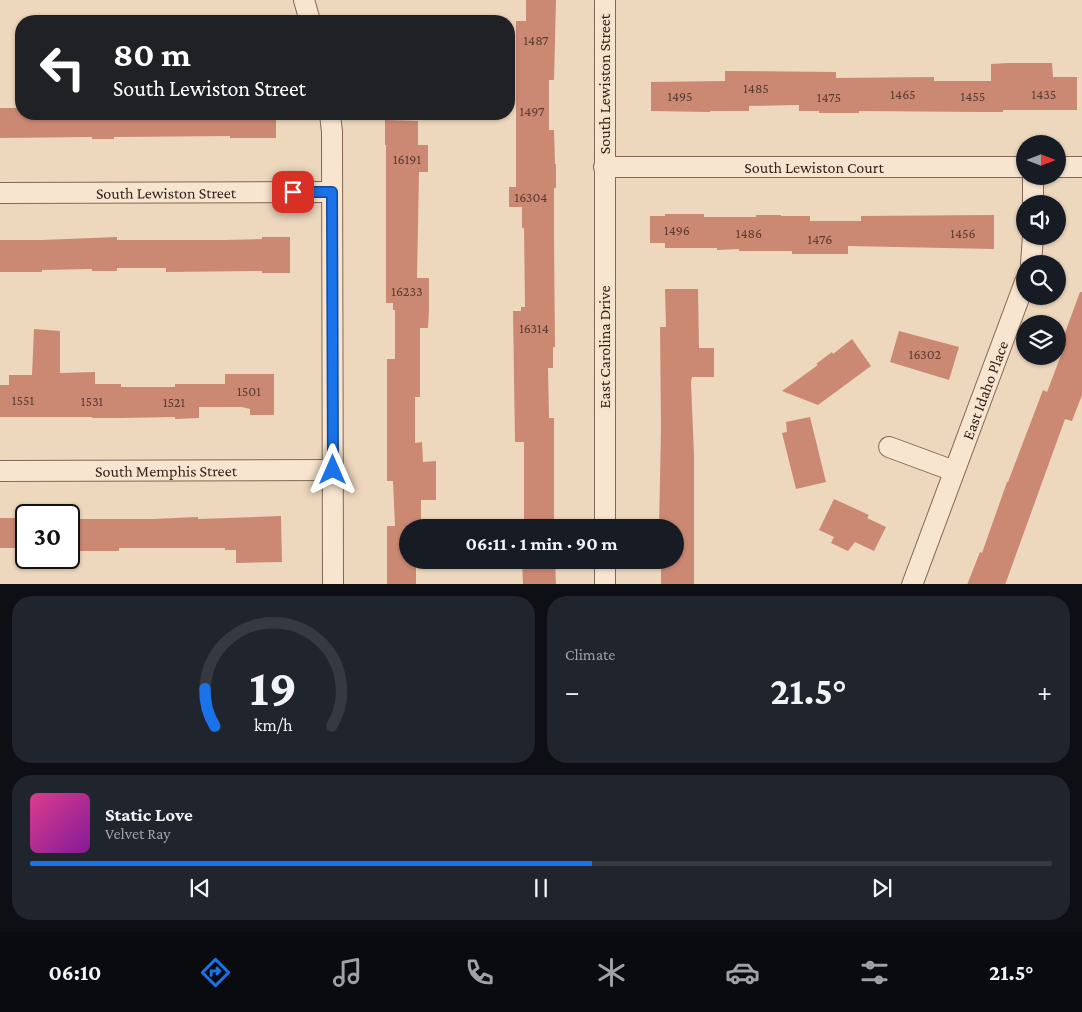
<!DOCTYPE html>
<html lang="en">
<head>
<meta charset="utf-8">
<style>
	:root { --surface:#171b24; --page:#20242c; --text:#f1f3f6; --muted:#9ea1a6; --line:#363941; --accent:#1a73e8 }
	body { margin:0; font-family:"Crimson Pro",serif; background:var(--page); color:var(--text); height:100vh; display:flex; flex-direction:column; font-size:19px; white-space:nowrap }
	* { box-sizing:border-box; margin:0 }
	p { font-size:16px; color:var(--muted) }
	.icon { flex:none; width:28px; height:28px; fill:none; stroke:currentColor; stroke-width:2; stroke-linecap:round; stroke-linejoin:round }
	.map { position:relative; height:584px; overflow:hidden }
	.drawer { display:flex; flex-direction:column; gap:12px; padding:12px; background:#0d0f14; flex:1 }
	.drawer>* { flex:none }
	.guide { position:absolute; left:15px; top:15px; width:500px; height:105px; border-radius:20px; box-shadow:0 1px 4px #0004; background:#202124; color:#fff; overflow:hidden }
	.needle { width:32px; rotate:90deg }
	.controls { position:absolute; left:1016px; top:135px; display:grid; gap:10px }
	.controls a { display:grid; place-items:center; width:50px; height:50px; border-radius:50%; background:var(--surface); box-shadow:0 1px 4px #0004; font-size:25px }
	.speed { position:absolute; left:15px; top:504px; display:flex; gap:10px; font-size:25px; font-weight:700; text-align:center }
	.speed>* { display:grid; place-content:center; width:65px; height:65px; border-radius:50%; background:var(--surface); box-shadow:0 1px 4px #0004; line-height:1 }
	.speed .limit { border:2px solid #111; border-radius:8px; background:#fff; color:#111 }
	.pin { position:absolute; display:grid; place-items:center; width:42px; height:42px; color:#fff; margin:-21px; border-radius:10px; box-shadow:0 2px 8px #0006 }
	.me { position:absolute; width:55px; margin:-28px; rotate:0deg; stroke-linejoin:round; filter:drop-shadow(0 0 4px #0008) }
	.turn { display:flex; align-items:center; gap:18px; height:105px; padding:0 15px; font-size:22px }
	.turn .icon { width:65px; height:65px; stroke-width:2.5 }
	.turn b { display:block; font-size:35px; line-height:42px }
	.big { font-size:38px; font-weight:700; line-height:1.1 }
	.drawer .card { flex:1; display:flex; flex-direction:column; justify-content:center; gap:8px; min-width:0; padding:0 18px; border-radius:20px; background:var(--page) }
	.drawer .dial { align-items:center; gap:0 }
	.dial svg { height:130px; overflow:visible; fill:none; stroke:var(--line); stroke-width:7; stroke-linecap:round; text-anchor:middle }
	.dial text { fill:var(--text); stroke:none }
	.song { display:flex; align-items:center; gap:15px }
	.cover { width:60px; height:60px; border-radius:8px; background:linear-gradient(135deg,hsl(330 70% 55%),hsl(290 70% 35%)) }
	.played { height:5px; border-radius:2px; background:linear-gradient(90deg,var(--accent) 55%,var(--line) 55%) }
	.keys { display:flex; justify-content:space-around; direction:ltr }
	.heat { display:flex; justify-content:space-between; align-items:center; font-size:28px; direction:ltr }
	.drawer .tiles { flex:1; display:grid; gap:12px; grid-template-columns:1fr 1fr }
	.card:last-child { grid-column:span 2 }
	.trip { position:absolute; left:399px; top:519px; width:285px; height:50px; border-radius:25px; background:var(--surface); box-shadow:0 1px 4px #0004; font-weight:700; line-height:50px; text-align:center }
	.tab-bar { display:flex; height:80px; justify-content:space-around; align-items:center; background:#090b0e; color:var(--muted) }
	.tab-bar .icon { width:35px; height:35px }
	.tab-bar .on { color:var(--accent) }
	.tab-bar b { font-size:22px; color:var(--text) }
	.map>svg:first-child { display:block }
</style>
</head>
<body>
<div class="map">
<svg width="1082" height="585" viewBox="0 0 1082 585">
	<rect width="100%" height="100%" fill="#edd7bd"/>
	<!-- building -->
	<g fill="#cb8973">
		<path d="M526,0H556L554,80H549V130H554L555,164H556V188H554V237L555,347H553V368H548L549,418H554V528H521V520H524V442H515L513,311H521V307H525L524,228H522V207H509V187H516V21H526Z"/>
		<path d="M1008,63H1052L1053,77H1077V110H1003V112H981L859,111V113H819V111H799V105L749,106V111H710V112L651,111V82L725,81V71L836,72V78L934,77V81H991V64Z"/>
		<path d="M0,108H21V114H276V138H230V136L114,137V139H92V137L0,138Z"/>
		<path d="M385,120L418,121V145H428V172H419L417,278H429V310L428,328H420V397H415V443L422,442L423,462L436,461V500H421V528H408V560H421V564L416,563V585H387V526H395L393,481H387V359H395V310H393V303H386V145H385Z"/>
		<path d="M665,214H704V217H756V215H781V216H810V221H861V216L994,215V249L848,246V254H792V251H739V249L717,250V248H665V243H650V216H665Z"/>
		<path d="M117,237V240H225L262,239V237H290V273H262V271L166,272V268H117V271H92V269L42,270V272H0V240H42Z"/>
		<path d="M665,289H698L699,348H714V377H692L691,382L694,455V585H661V560H675V528H659L661,429L660,327H666Z"/>
		<path d="M1080,292H1082V395L1072,421L1065,419L1005,585H967L980,552L982,553L1007,482H1008L1043,390L1047,392L1066,342L1062,341Z"/>
		<path d="M34,329L60,331V373L95,372V384H121V387H175V384H225V374H274V415H250V409L242,407H199V418L175,419V417L121,418H92V417H0V385H9V375H32Z"/>
		<path d="M899,331L959,347L949,380L890,362Z"/>
		<path d="M852,339L871,366L818,405L782,391L818,365L816,364L832,352L833,354Z"/>
		<path d="M810,417L826,482L796,489L782,433L787,432L786,422Z"/>
		<path d="M834,499L869,515L867,518L886,527L874,551L855,542L848,551L831,543L834,537L819,530Z"/>
		<path d="M281,516L282,562L236,563V550H225V548H119V551H79V547H69V519H152L198,517V519Z"/>
		<rect x="0" y="518" width="26" height="30"/>
		<path d="M522,560H555L556,585H523Z"/>
	</g>
	<g fill="none" stroke-linecap="round" stroke-linejoin="round">
		<defs>
			<g id="minor">
				<path d="M304,0L310,21"/>
				<path d="M330,114L332,132L333,585"/>
				<path id="s1" d="M604,167H1025"/>
				<path d="M1058,167H1082"/>
				<path d="M1033,176V204"/>
				<path id="s2" d="M0,193L332,192"/>
				<path d="M1031,264L1033,236"/>
				<path d="M889,447L954,471"/>
				<path id="s3" d="M0,471L333,470"/>
				<path d="M605,528V0"/>
				<path d="M605,560V585"/>
				<path id="s4" d="M912,585L1025,282"/>
			</g>
		</defs>
		<!-- minor casing -->
		<use href="#minor" stroke="#846756" stroke-width="22"/>
		<!-- minor -->
		<use href="#minor" stroke="#f8e5d0" stroke-width="20"/>
	</g>
	<g fill="none" stroke-linecap="round" stroke-linejoin="round">
		<defs>
			<path id="route" d="M293,192H332L333,470"/>
		</defs>
		<!-- route casing -->
		<use href="#route" stroke="#114b97" stroke-width="12"/>
		<!-- route -->
		<use href="#route" stroke="#1a73e8" stroke-width="9"/>
	</g>
	<g text-anchor="middle" dominant-baseline="central" stroke-width="5" stroke-linejoin="round" paint-order="stroke">
		<!-- number labels -->
		<g font-size="14" fill="#5a3c31">
			<text x="536" y="40">1487</text>
			<text x="756" y="88">1485</text>
			<text x="903" y="94">1465</text>
			<text x="1044" y="94">1435</text>
			<text x="680" y="96">1495</text>
			<text x="973" y="96">1455</text>
			<text x="829" y="97">1475</text>
			<text x="532" y="111">1497</text>
			<text x="407" y="159">16191</text>
			<text x="531" y="197">16304</text>
			<text x="677" y="230">1496</text>
			<text x="749" y="233">1486</text>
			<text x="963" y="233">1456</text>
			<text x="820" y="239">1476</text>
			<text x="407" y="291">16233</text>
			<text x="534" y="328">16314</text>
			<text x="925" y="354">16302</text>
			<text x="249" y="391">1501</text>
			<text x="23" y="400">1551</text>
			<text x="92" y="401">1531</text>
			<text x="174" y="402">1521</text>
		</g>
		<!-- street labels -->
		<g font-size="16" fill="#34231b" stroke="#f5e2cc">
			<text transform="translate(604 84) rotate(-90)">South Lewiston Street</text>
			<text stroke="none"><textPath href="#s1" startOffset="210">South Lewiston Court</textPath></text>
			<text stroke="none"><textPath href="#s2" startOffset="166">South Lewiston Street</textPath></text>
			<text transform="translate(604 347) rotate(-90)">East Carolina Drive</text>
			<text stroke="none"><textPath href="#s4" startOffset="208">East Idaho Place</textPath></text>
			<text stroke="none"><textPath href="#s3" startOffset="166">South Memphis Street</textPath></text>
		</g>
	</g>
</svg>
<div class="controls">
<a><svg class="needle" viewBox="-14 -14 28 28"><path d="M0-13l5 13h-10z" fill="#e53935"/><path d="M0 13l5-13h-10z" fill="#9ea1a6"/></svg></a>
<a><svg class="icon" aria-label="sound" viewBox="0 0 24 24"><path d="M4 9h4l5-4v14l-5-4H4zM17 9q2 3 0 6"/></svg></a>
<a><svg class="icon" aria-label="search" viewBox="0 0 24 24"><circle cx="10" cy="10" r="6"/><path d="M15 15l6 6"/></svg></a>
<a><svg class="icon" aria-label="layers" viewBox="0 0 24 24"><path d="M12 4l9 5-9 5-9-5zM3 14l9 5 9-5"/></svg></a>
</div>
<div class="speed"><div class="limit">30</div></div>
<div class="pin" style="left:293px;top:192px;background:#d93025"><svg class="icon" aria-label="arrive" viewBox="0 0 24 24"><path d="M6 21V4h12l-3 4 3 4H6"/></svg></div>
<svg class="me" style="left:333px;top:470px" viewBox="-20 -20 40 40"><path d="M0-17L14 15 0 8-14 15z" fill="#1a73e8" stroke="#fff" stroke-width="4"/></svg>
<div class="trip">06:11 · 1 min · 90 m</div>
<div class="guide">
<div class="turn"><svg class="icon" aria-label="left" viewBox="0 0 24 24"><path d="M17 20v-9H6M10 6l-5 5 5 5"/></svg><div><b>80 m</b>South Lewiston Street</div></div>
</div>
</div>
<section class="drawer">
<div class="tiles">
<div class="card dial"><svg viewBox="0 0 100 80">
<path d="M14 69A42 42 0 1 1 86 69"/>
<path d="M14 69A42 42 0 0 1 8 46" stroke="#1a73e8"/>
<text x="50" y="56" font-size="32" font-weight="700">19</text>
<text x="50" y="72" font-size="11">km/h</text>
</svg></div>
<div class="card"><p>Climate</p>
<div class="heat"><a>−</a><b class="big">21.5°</b><a>+</a></div>
</div>
<div class="card">
<div class="song"><i class="cover"></i><div><b>Static Love</b><p>Velvet Ray</p></div></div>
<div class="played"></div>
<div class="keys"><svg class="icon" aria-label="previous" viewBox="0 0 24 24"><path d="M18 5L8 12l10 7zM5 5v14"/></svg><svg class="icon" aria-label="pause" viewBox="0 0 24 24"><path d="M8 5v14M16 5v14"/></svg><svg class="icon" aria-label="next" viewBox="0 0 24 24"><path d="M6 5l10 7-10 7zM19 5v14"/></svg></div>
</div>
</div>
</section>
<nav class="tab-bar">
<b>06:10</b>
<svg class="icon on" aria-label="directions" viewBox="0 0 24 24"><path d="M12 3l9 9-9 9-9-9zM9 14v-3h6M13 9l2 2-2 2"/></svg>
<svg class="icon" aria-label="music" viewBox="0 0 24 24"><path d="M9 18V5l10-2v13"/><circle cx="6" cy="18" r="3"/><circle cx="16" cy="16" r="3"/></svg>
<svg class="icon" aria-label="phone" viewBox="0 0 24 24"><path d="M5 4h4l2 5-3 2q2 4 5 5l2-3 5 2v4C11 20 4 13 5 4z"/></svg>
<svg class="icon" aria-label="climate" viewBox="0 0 24 24"><path d="M12 3v18M4 7l16 10M4 17L20 7"/></svg>
<svg class="icon" aria-label="car" viewBox="0 0 24 24"><path d="M5 17H2v-5l4-1 3-4h7l3 4 3 1v5h-3M9 17h6M6 11h13"/><circle cx="7" cy="17" r="2"/><circle cx="17" cy="17" r="2"/></svg>
<svg class="icon" aria-label="filters" viewBox="0 0 24 24"><path d="M4 7h16M4 17h16"/><circle cx="9" cy="7" r="2"/><circle cx="15" cy="17" r="2"/></svg>
<b>21.5°</b>
</nav>
</body>
</html>
